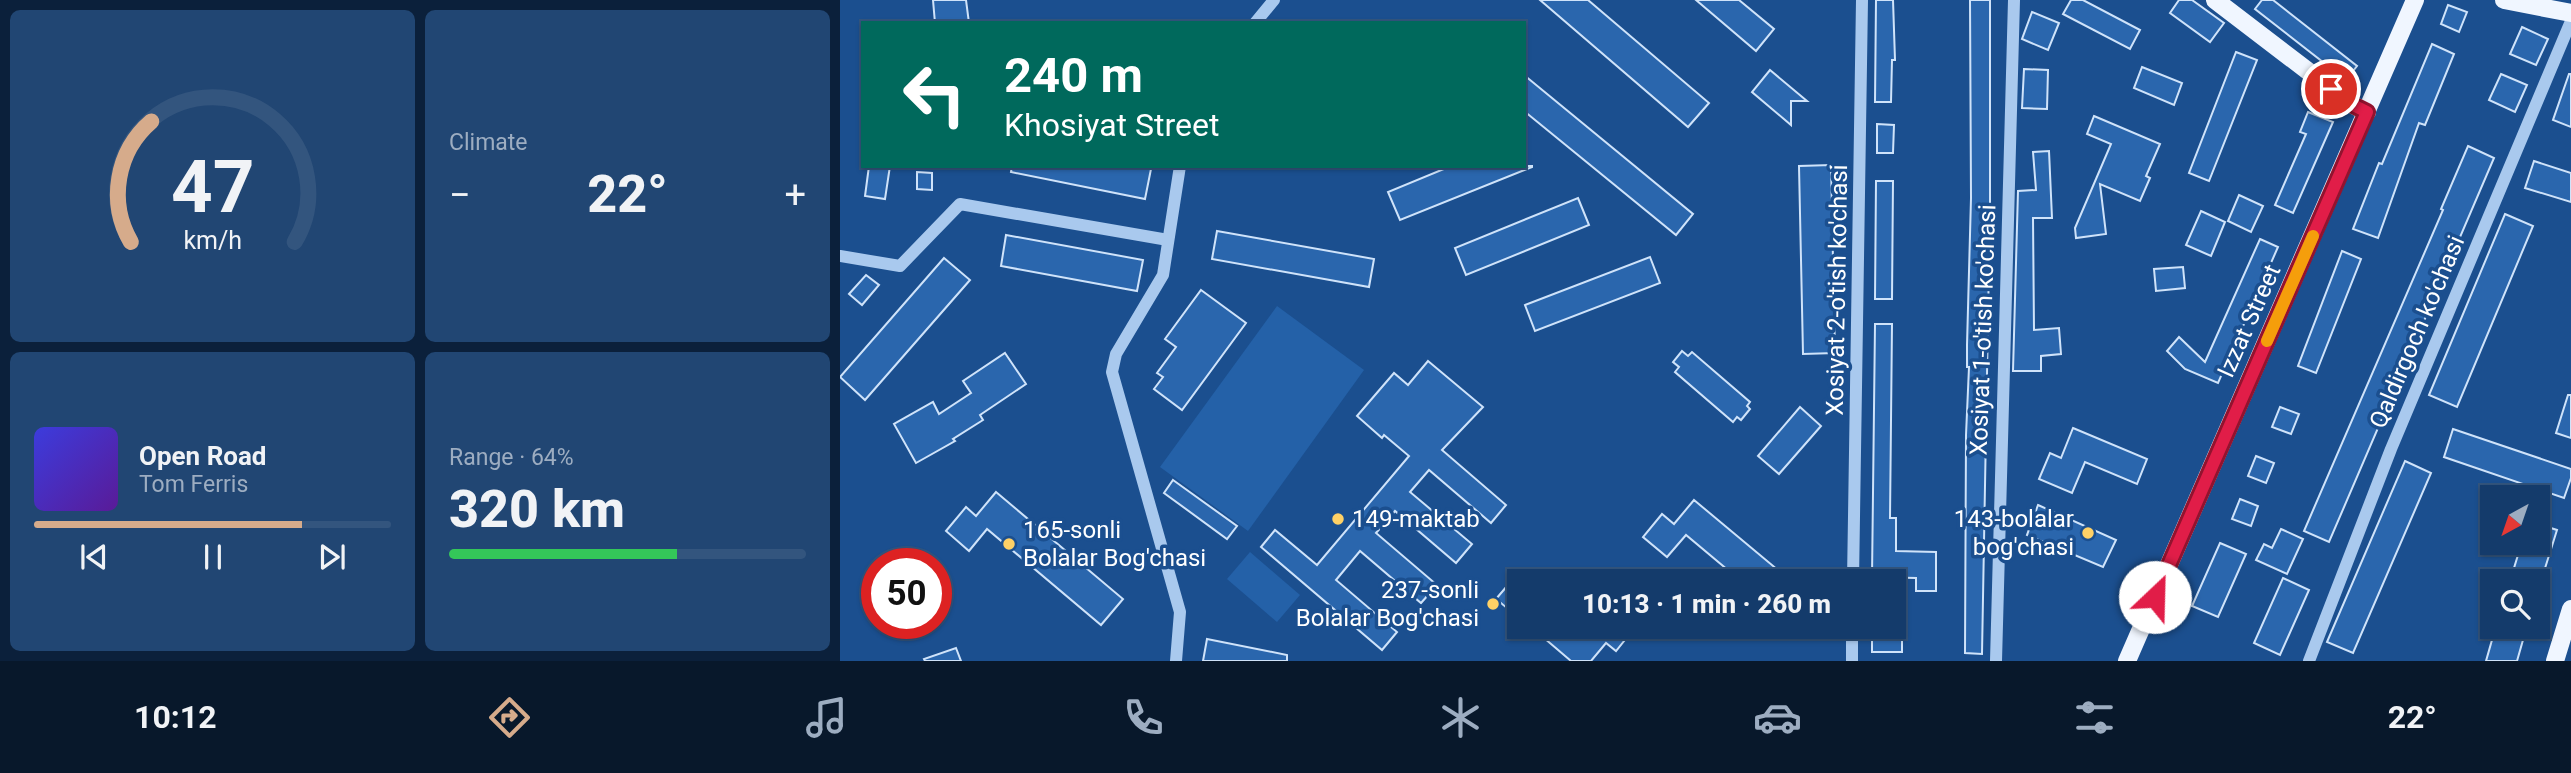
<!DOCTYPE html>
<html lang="en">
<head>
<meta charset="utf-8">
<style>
	:root { --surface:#143b6b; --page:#214673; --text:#f1f3f6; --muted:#9dadc1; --line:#33557e; --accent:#d6ab8b }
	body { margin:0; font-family:Roboto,sans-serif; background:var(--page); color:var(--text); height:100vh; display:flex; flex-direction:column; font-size:26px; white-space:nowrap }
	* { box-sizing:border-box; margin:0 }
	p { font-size:23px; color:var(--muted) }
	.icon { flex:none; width:38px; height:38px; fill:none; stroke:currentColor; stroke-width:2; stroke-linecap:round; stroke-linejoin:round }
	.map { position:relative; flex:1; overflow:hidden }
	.details { display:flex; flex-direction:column; gap:10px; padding:10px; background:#0b203b; width:840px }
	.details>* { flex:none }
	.banner { position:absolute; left:21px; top:21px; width:665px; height:147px; border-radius:0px; box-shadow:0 2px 5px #0004,0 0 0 2px var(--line); background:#00695c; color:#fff; overflow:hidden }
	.needle { width:46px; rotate:220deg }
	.buttons { position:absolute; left:1640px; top:485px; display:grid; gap:14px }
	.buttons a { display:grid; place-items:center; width:70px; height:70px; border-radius:0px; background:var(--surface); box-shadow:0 2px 5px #0004,0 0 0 2px var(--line); font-size:35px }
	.speed { position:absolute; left:21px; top:548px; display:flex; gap:14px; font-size:35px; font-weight:700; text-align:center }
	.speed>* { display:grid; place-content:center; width:91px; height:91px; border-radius:50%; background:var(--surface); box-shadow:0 2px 5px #0004,0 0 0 2px var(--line); line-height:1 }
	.speed .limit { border:10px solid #d22; background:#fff; color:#111 }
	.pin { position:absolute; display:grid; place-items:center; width:60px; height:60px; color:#fff; margin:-30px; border:4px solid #fff; border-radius:50%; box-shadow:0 2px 7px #0007 }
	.me { position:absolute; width:77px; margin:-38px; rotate:24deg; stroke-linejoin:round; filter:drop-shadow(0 0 5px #0008) }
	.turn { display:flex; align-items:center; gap:24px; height:147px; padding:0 28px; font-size:32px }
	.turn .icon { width:91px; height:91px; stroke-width:2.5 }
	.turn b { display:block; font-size:49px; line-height:60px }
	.big { font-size:52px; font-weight:800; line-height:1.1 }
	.details .card { flex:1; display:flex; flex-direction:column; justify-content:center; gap:10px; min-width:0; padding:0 24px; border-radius:10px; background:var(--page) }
	.details .dial { align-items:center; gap:0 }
	.dial svg { height:182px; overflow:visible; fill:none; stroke:var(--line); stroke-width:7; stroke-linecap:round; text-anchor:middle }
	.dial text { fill:var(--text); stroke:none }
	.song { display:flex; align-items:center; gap:21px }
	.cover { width:84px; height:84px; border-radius:10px; background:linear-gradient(135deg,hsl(240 70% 55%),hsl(270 70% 35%)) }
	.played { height:7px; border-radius:4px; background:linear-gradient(90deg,var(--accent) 75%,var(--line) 75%) }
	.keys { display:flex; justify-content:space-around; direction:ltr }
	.heat { display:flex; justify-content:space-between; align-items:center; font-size:38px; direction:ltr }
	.charge { height:10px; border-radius:5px; background:linear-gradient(90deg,#34c759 64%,var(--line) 0) }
	.details .tiles { flex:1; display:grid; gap:10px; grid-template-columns:repeat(2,1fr) }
	.trip { position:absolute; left:667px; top:569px; width:399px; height:70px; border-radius:0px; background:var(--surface); box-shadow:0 2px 5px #0004,0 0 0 2px var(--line); font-weight:800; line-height:70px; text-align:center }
	.tabs { display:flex; height:112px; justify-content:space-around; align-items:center; background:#08182b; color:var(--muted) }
	.tabs .icon { width:49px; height:49px }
	.tabs .on { color:var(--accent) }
	.tabs b { font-size:32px; color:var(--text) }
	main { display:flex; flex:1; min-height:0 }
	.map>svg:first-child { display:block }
</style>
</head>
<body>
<main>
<section class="details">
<div class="tiles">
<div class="card dial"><svg viewBox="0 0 100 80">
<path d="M14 69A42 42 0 1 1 86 69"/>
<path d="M14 69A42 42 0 0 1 23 16" stroke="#d6ab8b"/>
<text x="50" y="56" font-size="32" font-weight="700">47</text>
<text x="50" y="72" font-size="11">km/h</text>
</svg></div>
<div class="card"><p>Climate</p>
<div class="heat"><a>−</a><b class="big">22°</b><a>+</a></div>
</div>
<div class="card">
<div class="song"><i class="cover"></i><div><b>Open Road</b><p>Tom Ferris</p></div></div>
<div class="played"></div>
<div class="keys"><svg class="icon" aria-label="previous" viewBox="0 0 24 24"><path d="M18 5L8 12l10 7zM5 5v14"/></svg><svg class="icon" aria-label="pause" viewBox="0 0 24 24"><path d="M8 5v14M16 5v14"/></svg><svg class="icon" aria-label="next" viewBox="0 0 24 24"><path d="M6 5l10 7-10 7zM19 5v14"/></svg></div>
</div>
<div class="card"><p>Range · 64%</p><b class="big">320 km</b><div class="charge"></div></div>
</div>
</section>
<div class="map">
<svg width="1731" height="661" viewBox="0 0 1731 661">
	<rect width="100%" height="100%" fill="#1b4f8f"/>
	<!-- green -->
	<g fill="#2461a8">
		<path d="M437,306L524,370L408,531L320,467Z"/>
		<path d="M410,552L460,595L437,622L387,579Z"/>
	</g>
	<!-- building -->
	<g fill="#2a66ad" stroke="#cfe3fa" stroke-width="2">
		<path d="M93,0H126L129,23H95Z"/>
		<path d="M700,0H748L869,103L848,127Z"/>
		<path d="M856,0H899L934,29L916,51Z"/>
		<path d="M1036,0H1053L1055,60H1052L1051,102H1035Z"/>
		<path d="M1130,0H1150V207L1142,654L1125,653L1126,435L1129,367H1127V345L1131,198Z"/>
		<path d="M1231,0H1243L1300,30L1290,49L1223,14Z"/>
		<path d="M1339,0H1352L1384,23L1370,42L1330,13Z"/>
		<path d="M1422,0H1433L1517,66L1506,80L1415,9Z"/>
		<path d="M1608,5L1627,12L1619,32L1601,24Z"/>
		<path d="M1192,12L1219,23L1208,50L1182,39Z"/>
		<path d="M1682,27L1708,39L1696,65L1670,54Z"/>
		<path d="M1592,44L1614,54L1585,125L1579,123L1538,238L1513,229L1539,163L1542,164Z"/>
		<path d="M1396,52L1417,60L1369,181L1349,173Z"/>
		<path d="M1302,67L1342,83L1334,105L1294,88Z"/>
		<path d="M1184,69L1208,70L1207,109L1182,108Z"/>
		<path d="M930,70L967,101H951V125L912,92Z"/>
		<path d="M1661,74L1687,85L1675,112L1649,100Z"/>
		<path d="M1729,74H1731V127L1713,120Z"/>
		<path d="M684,75L853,214L836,235L684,111Z"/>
		<path d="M1468,112L1493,122L1453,213L1435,205L1466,134L1460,132Z"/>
		<path d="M1254,116L1320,144L1306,176L1310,178L1300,201L1260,184L1266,234L1236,238L1235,228L1271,144L1247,134Z"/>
		<path d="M1037,124L1054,125L1053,153H1037Z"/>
		<path d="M1628,146L1654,158L1489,542L1464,531L1603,210L1601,209Z"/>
		<path d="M1209,151L1212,218H1193L1194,330L1219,328L1221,354L1201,356V371H1173L1178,191L1196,190L1193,152Z"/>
		<path d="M1694,161L1731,173V202L1685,188Z"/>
		<path d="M991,165L995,353L963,354L959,166Z"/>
		<path d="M29,166H50L45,199L25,196Z"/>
		<path d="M172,166H300L311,169L305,199L171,172Z"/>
		<path d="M611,166H692V167L560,220L548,192Z"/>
		<path d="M77,172L92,173V190L77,189Z"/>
		<path d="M1036,181H1053L1052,299H1035Z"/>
		<path d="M1399,195L1423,206L1411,232L1388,221Z"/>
		<path d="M738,198L749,225L626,275L615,248Z"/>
		<path d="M1361,211L1385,222L1371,256L1346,245Z"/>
		<path d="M1665,214L1693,226L1617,407L1589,395Z"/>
		<path d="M377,231L534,259L529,287L372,259Z"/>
		<path d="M166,235L303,260L297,291L161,266Z"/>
		<path d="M1420,239L1438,247L1378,383L1345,369L1327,351L1339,337L1365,362Z"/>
		<path d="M1502,251L1521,259L1476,373L1458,366Z"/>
		<path d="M810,257L820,283L695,331L685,305Z"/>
		<path d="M104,258L130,280L25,400L0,377Z"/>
		<path d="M1343,267L1345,288L1316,291L1314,269Z"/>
		<path d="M26,275L39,285L22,305L9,294Z"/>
		<path d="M361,290L406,323L342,410L314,389L323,377L317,373L336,347L325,339Z"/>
		<path d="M1035,324H1052L1050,518H1056V551L1096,552V591H1076V578L1032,577Z"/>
		<path d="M842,351L848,356L852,352L910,402L907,406L910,409L901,420L897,417L893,422L835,372L839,367L833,362Z"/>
		<path d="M165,353L186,384L140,415L143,420L113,439L115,441L76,463L54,424L93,402L99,414L131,393L123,381Z"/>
		<path d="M588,361L643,407L602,450L666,505L651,523L589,470L570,492L632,544L616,563L555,511L536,533L597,585L581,603L520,551L496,580L557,632L542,650L421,547L435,530L477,565L569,456L544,435L542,438L517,416L554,373L568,385Z"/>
		<path d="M1728,395H1731V438L1716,433Z"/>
		<path d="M960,407L981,426L939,474L918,456Z"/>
		<path d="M1440,407L1459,414L1451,434L1432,427Z"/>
		<path d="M1233,428L1307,459L1297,484L1245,462L1232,493L1199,479L1210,453L1221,458Z"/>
		<path d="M1613,429L1731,469V478L1724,498L1604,457Z"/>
		<path d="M1416,456L1434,463L1426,483L1408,476Z"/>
		<path d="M1565,461L1591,473L1513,653L1487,642Z"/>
		<path d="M333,480L397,526L387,539L324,493Z"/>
		<path d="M156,492L283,599L261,625L147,529L129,551L106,531L126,507L136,516Z"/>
		<path d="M1400,499L1418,506L1411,526L1392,519Z"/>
		<path d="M854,500L951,581H901L846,535L827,557L803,537L822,514L834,524Z"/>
		<path d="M1198,505L1276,540L1263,567L1187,535Z"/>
		<path d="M1698,524L1717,530L1701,581H1670L1682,542H1698Z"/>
		<path d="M1441,529L1463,539L1447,574L1416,560L1424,544L1432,548Z"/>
		<path d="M1380,543L1406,554L1378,617L1352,606Z"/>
		<path d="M679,572V618L656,599Z"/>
		<path d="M1443,578L1469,590L1440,655L1414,643Z"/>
		<path d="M690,626H745L751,632L755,626H796L776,651L766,643L751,661H731Z"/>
		<rect x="1032" y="626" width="30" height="26"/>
		<path d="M1656,626H1687L1677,661H1646Z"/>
		<path d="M367,639L447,655V661H363Z"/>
		<path d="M116,648L121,661H85L84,659Z"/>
	</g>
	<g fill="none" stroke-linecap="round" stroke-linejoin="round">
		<!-- minor -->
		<g stroke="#a9c9ee" stroke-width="12">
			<path d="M415,23L434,0"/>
			<path d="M0,256L60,266L120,204L328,240"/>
			<path d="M1013,581L1022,0"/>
			<path d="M336,661L340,612L272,372L276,354L323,275L340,166"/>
			<path d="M1012,661V626"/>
			<path d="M1156,661L1174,0"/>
			<path d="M1469,661L1551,449L1731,21"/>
		</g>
		<!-- major -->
		<g stroke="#f0f6ff" stroke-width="18">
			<path d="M1375,0L1511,104L1527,112"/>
			<path d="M1664,0L1731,13"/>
			<path d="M1287,661L1575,0"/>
			<path d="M1715,661L1731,609"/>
		</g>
	</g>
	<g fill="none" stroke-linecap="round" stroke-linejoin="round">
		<defs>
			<path id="route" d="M1315,597L1527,112L1511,104L1491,89"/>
		</defs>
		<!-- route casing -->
		<use href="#route" stroke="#92132f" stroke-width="18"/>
		<!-- route -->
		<use href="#route" stroke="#e11d48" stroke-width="12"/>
		<!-- slow -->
		<path stroke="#f59e0b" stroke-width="12" d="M1427,341L1473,236"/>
	</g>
	<!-- markers -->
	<g fill="#ffd166" stroke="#1b4f8f" stroke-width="2.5">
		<circle cx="498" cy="519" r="7"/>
		<circle cx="1248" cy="533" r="7"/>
		<circle cx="169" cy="544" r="7"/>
		<circle cx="653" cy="604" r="7"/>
	</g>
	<g text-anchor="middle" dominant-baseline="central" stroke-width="7" stroke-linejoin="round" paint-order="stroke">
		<!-- street labels -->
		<g font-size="24" fill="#fff" stroke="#1b4f8f">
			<text transform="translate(997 290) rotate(-89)">Xosiyat 2-o'tish ko'chasi</text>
			<text transform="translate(1409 321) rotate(-66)">Izzat Street</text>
			<text transform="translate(1143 330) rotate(-88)">Xosiyat 1-o'tish ko'chasi</text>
			<text transform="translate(1577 332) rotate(-67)">Qaldirgoch ko'chasi</text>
		</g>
		<!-- poi labels -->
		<g font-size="24" fill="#fff" stroke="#1b4f8f" text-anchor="start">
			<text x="512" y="519">149-maktab</text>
			<text x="1234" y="519" text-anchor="end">143-bolalar<tspan x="1234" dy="28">bog'chasi</tspan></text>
			<text x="183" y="530">165-sonli<tspan x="183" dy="28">Bolalar Bog'chasi</tspan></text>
			<text x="639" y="590" text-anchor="end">237-sonli<tspan x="639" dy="28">Bolalar Bog'chasi</tspan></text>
		</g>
	</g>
</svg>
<div class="buttons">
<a><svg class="needle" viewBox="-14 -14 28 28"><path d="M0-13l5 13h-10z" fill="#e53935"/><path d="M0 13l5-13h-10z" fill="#9dadc1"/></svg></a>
<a><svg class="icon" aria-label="search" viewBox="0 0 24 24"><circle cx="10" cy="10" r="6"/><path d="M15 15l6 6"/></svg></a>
</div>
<div class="speed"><div class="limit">50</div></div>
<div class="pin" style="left:1491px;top:89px;background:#d93025"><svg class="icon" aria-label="arrive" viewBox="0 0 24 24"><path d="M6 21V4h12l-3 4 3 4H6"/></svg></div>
<svg class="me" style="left:1315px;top:597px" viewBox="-20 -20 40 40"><circle r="19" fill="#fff"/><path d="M0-13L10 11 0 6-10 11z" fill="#e11d48"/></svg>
<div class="trip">10:13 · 1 min · 260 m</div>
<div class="banner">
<div class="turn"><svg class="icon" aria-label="left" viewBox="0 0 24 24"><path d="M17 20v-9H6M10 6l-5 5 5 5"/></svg><div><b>240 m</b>Khosiyat Street</div></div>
</div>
</div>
</main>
<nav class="tabs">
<b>10:12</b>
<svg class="icon on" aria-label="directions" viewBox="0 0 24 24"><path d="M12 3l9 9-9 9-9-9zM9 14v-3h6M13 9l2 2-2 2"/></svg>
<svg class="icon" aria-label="music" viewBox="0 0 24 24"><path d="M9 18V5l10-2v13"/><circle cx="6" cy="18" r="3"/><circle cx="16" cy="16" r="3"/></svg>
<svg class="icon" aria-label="phone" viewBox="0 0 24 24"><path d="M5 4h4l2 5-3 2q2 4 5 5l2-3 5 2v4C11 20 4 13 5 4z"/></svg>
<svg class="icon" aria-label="climate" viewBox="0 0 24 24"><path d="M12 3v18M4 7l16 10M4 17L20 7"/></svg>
<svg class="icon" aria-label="car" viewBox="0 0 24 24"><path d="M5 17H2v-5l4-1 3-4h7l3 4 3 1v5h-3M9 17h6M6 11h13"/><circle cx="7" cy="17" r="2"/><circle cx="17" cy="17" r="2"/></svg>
<svg class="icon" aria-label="filters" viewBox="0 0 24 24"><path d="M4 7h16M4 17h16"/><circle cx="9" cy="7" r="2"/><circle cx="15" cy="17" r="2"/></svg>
<b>22°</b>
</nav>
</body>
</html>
